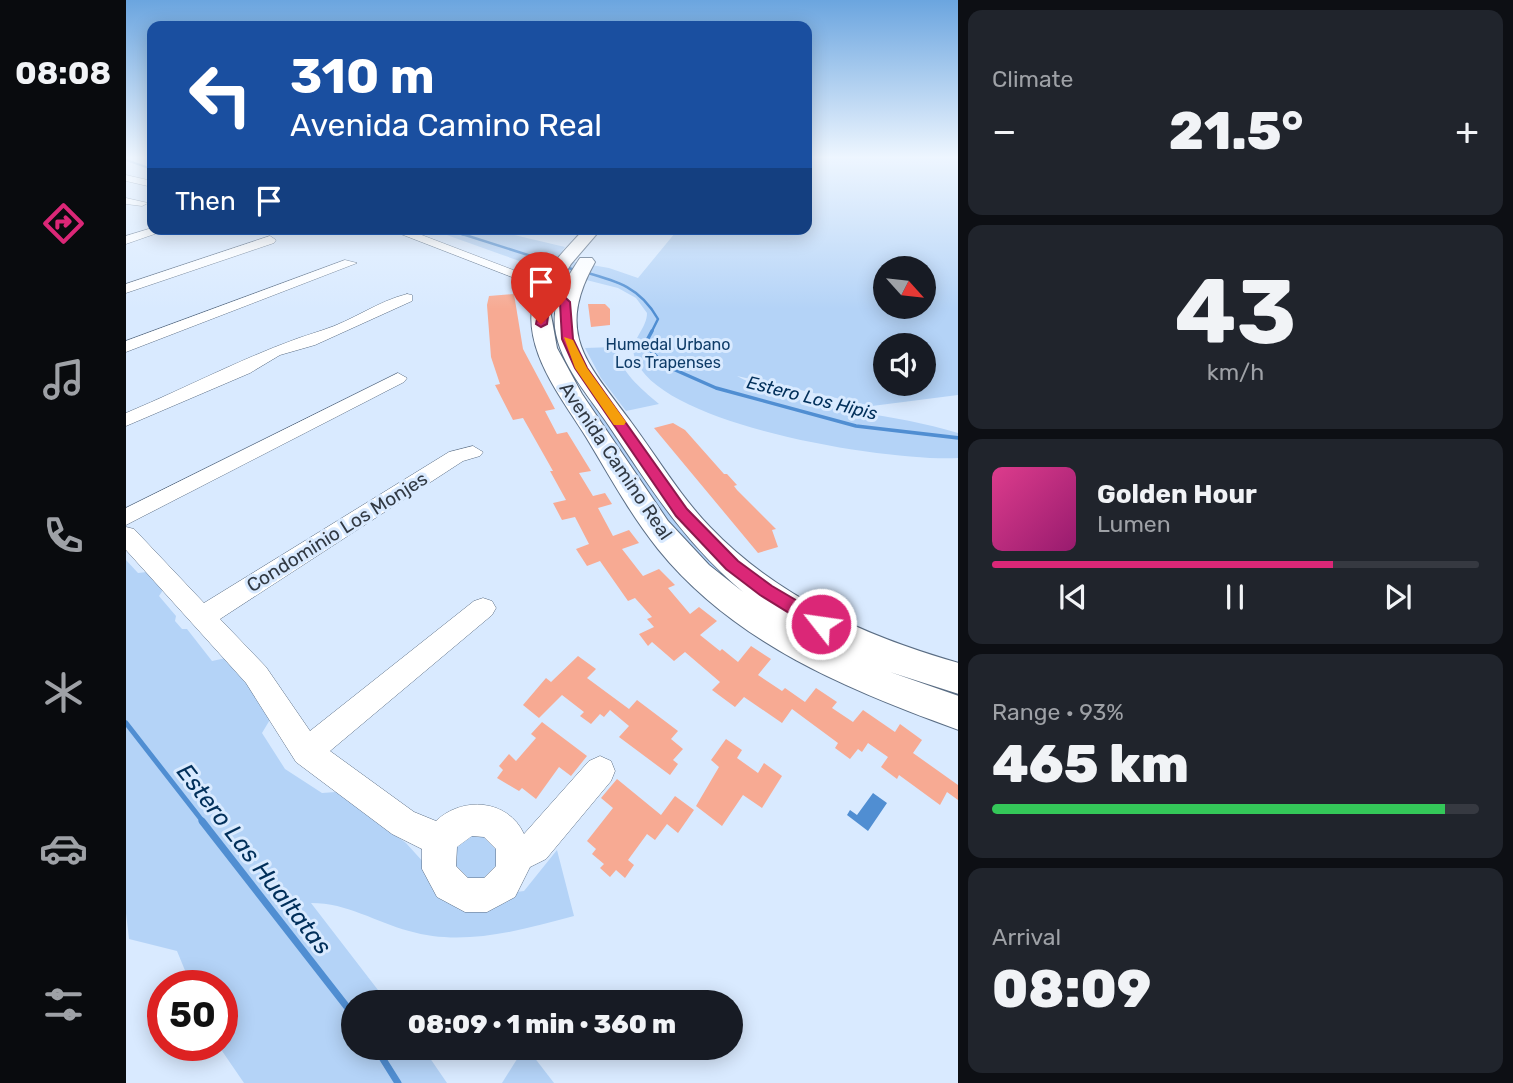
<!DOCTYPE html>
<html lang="en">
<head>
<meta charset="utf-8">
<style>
	:root { --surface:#171b24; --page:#20242c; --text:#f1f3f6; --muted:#9ea1a6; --line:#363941; --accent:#db2777 }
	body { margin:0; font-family:Rubik,sans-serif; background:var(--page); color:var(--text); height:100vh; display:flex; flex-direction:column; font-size:26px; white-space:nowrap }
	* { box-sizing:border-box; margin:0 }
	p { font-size:23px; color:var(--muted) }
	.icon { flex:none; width:38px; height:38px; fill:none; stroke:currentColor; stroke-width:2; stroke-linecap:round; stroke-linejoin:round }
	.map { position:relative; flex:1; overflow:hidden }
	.sheet { display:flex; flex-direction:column; gap:10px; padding:10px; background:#0d0f14; width:555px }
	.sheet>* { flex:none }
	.guide { position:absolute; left:21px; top:21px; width:665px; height:214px; border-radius:14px; box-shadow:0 4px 18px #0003; background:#1a4fa0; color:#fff; overflow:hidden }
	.needle { width:46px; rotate:117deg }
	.buttons { position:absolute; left:747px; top:256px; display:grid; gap:14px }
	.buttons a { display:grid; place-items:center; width:63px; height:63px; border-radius:50%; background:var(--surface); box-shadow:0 4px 18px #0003; font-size:35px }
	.speed { position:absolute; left:21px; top:970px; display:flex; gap:14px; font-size:35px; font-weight:700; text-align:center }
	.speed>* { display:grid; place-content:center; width:91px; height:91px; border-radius:50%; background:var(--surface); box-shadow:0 4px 18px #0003; line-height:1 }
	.speed .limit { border:10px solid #d22; background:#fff; color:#111 }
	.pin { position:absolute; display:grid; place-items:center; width:60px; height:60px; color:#fff; margin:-72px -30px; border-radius:50% 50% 50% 0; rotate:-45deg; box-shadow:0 0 7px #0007 }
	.pin .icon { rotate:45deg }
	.me { position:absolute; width:77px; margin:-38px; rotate:300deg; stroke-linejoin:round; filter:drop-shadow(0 0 5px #0008) }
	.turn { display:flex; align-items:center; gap:24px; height:147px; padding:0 28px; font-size:32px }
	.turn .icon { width:91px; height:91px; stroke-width:2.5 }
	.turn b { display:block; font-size:49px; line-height:60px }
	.then { display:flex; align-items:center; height:66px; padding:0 28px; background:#0003; gap:14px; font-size:26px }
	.big { font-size:52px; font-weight:800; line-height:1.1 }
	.sheet .tile { flex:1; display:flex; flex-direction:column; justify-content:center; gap:10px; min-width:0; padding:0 24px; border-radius:14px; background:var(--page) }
	.sheet .dial { align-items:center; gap:0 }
	.dial b { font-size:91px; line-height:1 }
	.song { display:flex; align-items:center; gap:21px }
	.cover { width:84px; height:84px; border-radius:10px; background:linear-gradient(135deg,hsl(330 70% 55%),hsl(320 70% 35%)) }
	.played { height:7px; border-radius:4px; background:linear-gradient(90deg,var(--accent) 70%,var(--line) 70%) }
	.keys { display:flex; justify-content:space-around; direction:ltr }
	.heat { display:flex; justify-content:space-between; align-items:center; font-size:38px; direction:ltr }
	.charge { height:10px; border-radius:5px; background:linear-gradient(90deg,#34c759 93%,var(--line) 0) }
	.trip { position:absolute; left:215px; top:990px; width:402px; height:70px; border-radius:35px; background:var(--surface); box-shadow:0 4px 18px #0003; font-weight:800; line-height:70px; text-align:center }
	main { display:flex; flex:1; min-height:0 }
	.tab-bar { display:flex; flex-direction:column; width:126px; justify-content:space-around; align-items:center; background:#090b0e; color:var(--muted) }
	.tab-bar .icon { width:49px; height:49px }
	.tab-bar .current { color:var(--accent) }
	.tab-bar b { font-size:32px; color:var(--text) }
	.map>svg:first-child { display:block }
</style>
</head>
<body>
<main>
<nav class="tab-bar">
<b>08:08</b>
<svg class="icon current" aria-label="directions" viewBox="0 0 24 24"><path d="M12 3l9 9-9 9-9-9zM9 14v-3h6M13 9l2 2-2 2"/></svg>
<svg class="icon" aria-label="music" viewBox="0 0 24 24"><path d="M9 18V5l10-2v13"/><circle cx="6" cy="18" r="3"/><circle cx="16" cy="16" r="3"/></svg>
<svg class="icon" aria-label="phone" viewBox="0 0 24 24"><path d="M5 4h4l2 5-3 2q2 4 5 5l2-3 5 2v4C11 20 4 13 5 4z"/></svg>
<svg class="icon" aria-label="climate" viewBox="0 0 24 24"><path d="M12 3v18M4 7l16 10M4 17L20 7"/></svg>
<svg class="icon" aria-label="car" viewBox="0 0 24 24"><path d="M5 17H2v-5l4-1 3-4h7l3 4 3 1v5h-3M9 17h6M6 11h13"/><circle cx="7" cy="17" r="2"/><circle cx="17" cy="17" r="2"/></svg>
<svg class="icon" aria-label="filters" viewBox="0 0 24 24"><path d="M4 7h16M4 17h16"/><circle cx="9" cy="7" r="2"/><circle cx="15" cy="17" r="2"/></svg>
</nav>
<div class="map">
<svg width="833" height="1083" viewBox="0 0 833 1083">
	<rect width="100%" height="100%" fill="#d9eaff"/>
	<!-- green -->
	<g fill="#b4d3f7" fill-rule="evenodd">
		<path d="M681,157H832V395L746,406L611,376C681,413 758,410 832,433V458C767,462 533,427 509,358C502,341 521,330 521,313L510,298L492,288L413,268L304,229H363L439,247L431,259L483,268L512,278L549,233L559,229H681ZM760,268H798V306H760ZM760,345H798V383H760Z"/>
		<path d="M488,347C496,373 513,387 533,404L500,411L475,378L459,348Z"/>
		<path d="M468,402L580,551L832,688V703L647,620L558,548L462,403Z"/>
		<path d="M0,560L12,573L21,572L37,590L33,596L50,616L49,621L56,629H61L86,661L100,658L131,695L145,718L136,733L159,769L196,793L210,792L280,843L299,864L383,893L398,891L431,850L448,916C396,930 337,947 283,931C249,922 222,903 185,903L262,1003H228V1048H297L321,1083H118L92,1045H96V985H65L51,951L3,939L0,913Z"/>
		<path d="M334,833L373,838L371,875L334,884L322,849Z"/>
		<path d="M398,1048H401L428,1083H376Z"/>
	</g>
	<!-- water -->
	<path fill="#508ed2" d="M747,793L761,803L742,831L721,815L724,810L731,815Z"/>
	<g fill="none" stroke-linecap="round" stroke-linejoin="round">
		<!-- stream-far4 -->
		<g stroke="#508ed2" stroke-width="2">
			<path d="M0,160L26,169"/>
			<path d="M320,229L338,235"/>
		</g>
		<!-- stream-far3 -->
		<g stroke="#508ed2" stroke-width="2.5">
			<path d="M333,233L449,270"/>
			<path d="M458,272C491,281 514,287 532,319L525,333"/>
		</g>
		<!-- stream-far2 -->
		<path stroke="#508ed2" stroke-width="3.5" d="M526,331L519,344L538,365L590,388L730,426L833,438"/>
		<!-- stream-far1 -->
		<path stroke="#508ed2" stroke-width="5" d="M0,723L78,823"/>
		<!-- stream -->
		<g stroke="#508ed2" stroke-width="7">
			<path d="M76,821L228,1016"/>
			<path d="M250,1048L272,1083"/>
		</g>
	</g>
	<!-- building -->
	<g fill="#f7aa93">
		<path d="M388,294L397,349L429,409L419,411L431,434L441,432L465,471L453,473L467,496L479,493L486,504L472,508L487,536L503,530L513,543L496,549L517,576L533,569L549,585L542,588L564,614L573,607L591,621L574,635L594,651L596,649L612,662L625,646L645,659L632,675L656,691L659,688L679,702L690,688L711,702L706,708L727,722L737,710L769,732L774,724L796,740L787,753L832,785V800L821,792L814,805L773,775L771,779L755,767L762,757L742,743L736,752L732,749L724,759L709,748L712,743L666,709L656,723L618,697L609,707L586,690L594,682L559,652L548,661L526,642L522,646L513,634L528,627L521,619L526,617L509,598L502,601L474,561L461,566L450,549L463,544L449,517L436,520L427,503L440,500L424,471H427L397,418L387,420L369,385L374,384L365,357L361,305L363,296Z"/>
		<path d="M462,304H479L484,309V325L465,327Z"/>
		<path d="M547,423L559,430L598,474H601L611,485L608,486L611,490L650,529L646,530L652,547L632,553L528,428Z"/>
		<path d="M452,656L470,669L461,678L503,709L511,700L552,731L545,739L557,749L547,760L552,764L544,775L493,737L503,726L484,710L478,717L474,714L465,724L454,716L458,712L436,695L413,718L397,705L420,678L425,682Z"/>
		<path d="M416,722L461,756L445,776L433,767L410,799L396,788L393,791L371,778L377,770L373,766L383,754L390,761L410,738L405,734Z"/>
		<path d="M600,739L616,750L611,758L632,773L638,763L656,776L636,808L617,795L596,826L570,806L593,767L585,760Z"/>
		<path d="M491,779L535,815L549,796L568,810L552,833L541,824L529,840L521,834L502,860L508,865L499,878L490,870L484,877L474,868L478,864L466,854L470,849L461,841L487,808L475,798Z"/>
	</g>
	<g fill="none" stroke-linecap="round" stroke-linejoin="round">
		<defs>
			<g id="minor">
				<path d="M0,175L26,181V187L0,181Z"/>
				<path d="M0,198L22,203L16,206L0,204Z"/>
				<path d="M26,228L43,229L0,244V236Z"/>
				<path d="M262,229H280L429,286L417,289Z"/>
				<path d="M144,236L150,240L148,243L0,293V284Z"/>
				<path d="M219,260L231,263L0,352V341Z"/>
				<path d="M281,294L286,295V301L189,345L154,355L124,373L0,426V413C65,386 131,350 197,330C226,321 252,301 281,294Z"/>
				<path d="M272,373L281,378L278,382L0,525V508Z"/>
				<path d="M347,446L357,452L354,456L337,461L94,619L140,667L184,731L348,601L357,598L366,601L370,608L366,615L204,751L288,812L310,821C336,796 382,799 398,834L463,761L474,756L485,761L489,771L485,781L420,859L404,867L389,897L361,912H339L311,897L296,869V849L266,834L170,762L120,683L0,550V527L8,529L78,603L323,452ZM346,836L358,837L370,849V866L358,878H342L330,866L331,847Z"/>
			</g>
			<path id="major" d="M458,229H475L445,264L431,287L425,315L431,348L456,394L542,521L583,565L617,592C557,541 526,490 483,426C463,396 434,365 429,328C426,302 440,279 454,258H466L469,262C428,335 462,363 505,422C531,457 554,496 584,527C651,597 741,637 833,663V694L764,672L833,696V730C722,690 608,643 532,549C504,514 483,475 460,437C434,395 388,340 412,287C423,265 442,247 458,229Z"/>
		</defs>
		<!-- minor casing -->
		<use href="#minor" stroke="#5a6d84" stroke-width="1"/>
		<!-- major casing -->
		<use href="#major" stroke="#5a6d84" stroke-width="2"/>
		<!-- minor -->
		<use href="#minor" fill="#fff" fill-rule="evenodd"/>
		<!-- major -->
		<use href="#major" fill="#fff" fill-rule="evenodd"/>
	</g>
	<!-- sky -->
	<linearGradient id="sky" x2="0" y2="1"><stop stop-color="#6ba5df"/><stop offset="0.51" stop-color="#eef6ff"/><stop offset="1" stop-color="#eef6ff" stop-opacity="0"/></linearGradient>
	<rect width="833" height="309" fill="url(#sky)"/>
	<!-- route -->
	<path fill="#db2777" stroke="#8e194d" stroke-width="2" d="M418,284H425L444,302L447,339L461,368L561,509L612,561L646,586L702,619L704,624L702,629H689L634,595L600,569L550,516L449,368L436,339L434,303L425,294L421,324L415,327L410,324Z"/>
	<!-- slow -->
	<path fill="#f59e0b" d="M438,337L447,340L461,368L500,422L498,425H488L449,368Z"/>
	<g text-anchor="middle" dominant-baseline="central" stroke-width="6" stroke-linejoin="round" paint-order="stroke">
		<!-- far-park labels -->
		<g font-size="16" fill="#0f3c68" stroke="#d9eaff">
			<text x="542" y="344">Humedal Urbano<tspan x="542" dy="18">Los Trapenses</tspan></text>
		</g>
		<!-- far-water labels -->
		<g font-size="18" font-style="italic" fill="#012f5a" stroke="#d9eaff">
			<text transform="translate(686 398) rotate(14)">Estero Los Hipis</text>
		</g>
		<!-- street labels -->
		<g font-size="19" fill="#313943" stroke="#d9eaff">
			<text transform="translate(490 461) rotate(56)">Avenida Camino Real</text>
			<text transform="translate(211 532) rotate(-32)">Condominio Los Monjes</text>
		</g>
		<!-- near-water labels -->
		<g font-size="24" font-style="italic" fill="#012f5a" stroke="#d9eaff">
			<text transform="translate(128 859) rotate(52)">Estero Las Hualtatas</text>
		</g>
	</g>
</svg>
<div class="buttons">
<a><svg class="needle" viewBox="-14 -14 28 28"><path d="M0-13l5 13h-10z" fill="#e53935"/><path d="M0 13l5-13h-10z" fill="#9ea1a6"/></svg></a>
<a><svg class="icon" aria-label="sound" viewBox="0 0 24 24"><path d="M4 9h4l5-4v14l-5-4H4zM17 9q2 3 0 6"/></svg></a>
</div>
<div class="speed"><div class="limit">50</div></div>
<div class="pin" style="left:415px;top:324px;background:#d93025"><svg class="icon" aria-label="arrive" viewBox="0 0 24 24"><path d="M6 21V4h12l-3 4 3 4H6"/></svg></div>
<svg class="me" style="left:695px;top:624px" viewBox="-20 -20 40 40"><circle r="17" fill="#db2777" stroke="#fff" stroke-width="3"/><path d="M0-11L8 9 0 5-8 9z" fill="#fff"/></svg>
<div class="trip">08:09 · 1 min · 360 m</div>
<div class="guide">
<div class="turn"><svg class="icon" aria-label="left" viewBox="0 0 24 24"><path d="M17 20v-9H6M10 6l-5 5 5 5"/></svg><div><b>310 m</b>Avenida Camino Real</div></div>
<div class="then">Then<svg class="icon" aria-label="arrive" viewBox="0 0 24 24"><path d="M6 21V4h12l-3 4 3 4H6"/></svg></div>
</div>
</div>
<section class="sheet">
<div class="tile"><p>Climate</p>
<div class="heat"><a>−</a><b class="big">21.5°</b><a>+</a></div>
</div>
<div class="tile dial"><b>43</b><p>km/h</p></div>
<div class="tile">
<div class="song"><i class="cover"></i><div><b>Golden Hour</b><p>Lumen</p></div></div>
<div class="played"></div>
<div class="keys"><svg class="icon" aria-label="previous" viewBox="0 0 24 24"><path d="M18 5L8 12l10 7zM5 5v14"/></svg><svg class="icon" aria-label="pause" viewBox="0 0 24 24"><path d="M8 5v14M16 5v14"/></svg><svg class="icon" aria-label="next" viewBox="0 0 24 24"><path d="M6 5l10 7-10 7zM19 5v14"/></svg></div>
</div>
<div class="tile"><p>Range · 93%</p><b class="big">465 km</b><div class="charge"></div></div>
<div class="tile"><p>Arrival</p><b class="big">08:09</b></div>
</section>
</main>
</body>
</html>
